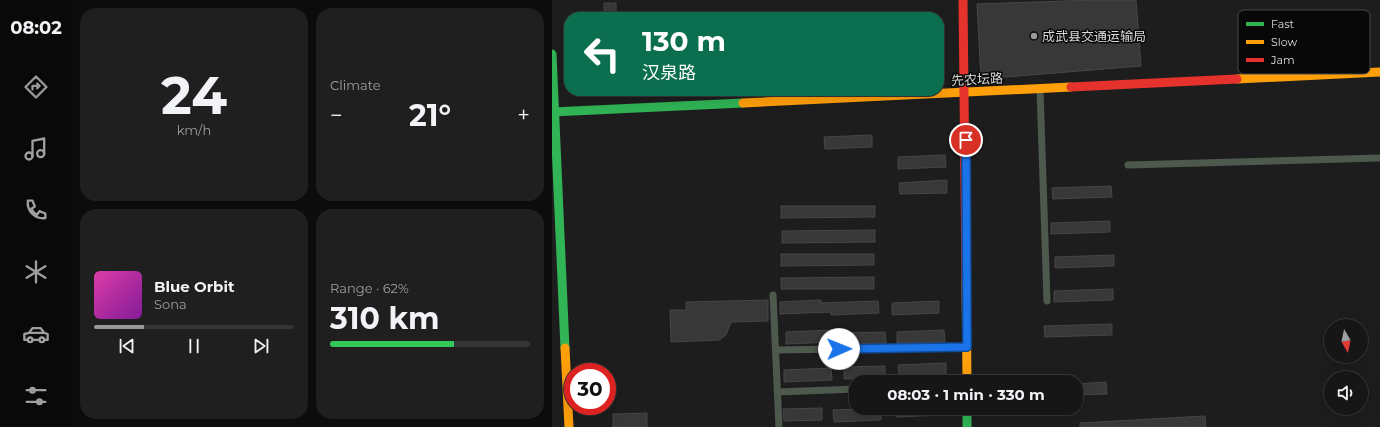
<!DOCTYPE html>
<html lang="en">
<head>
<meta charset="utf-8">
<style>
	:root { --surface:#161616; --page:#1f1f1f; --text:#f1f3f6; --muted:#9e9fa1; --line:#353535; --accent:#989998 }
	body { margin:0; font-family:Montserrat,"Noto Sans SC",sans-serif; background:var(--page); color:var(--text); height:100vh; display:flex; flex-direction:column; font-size:15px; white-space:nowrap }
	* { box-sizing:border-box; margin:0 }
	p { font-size:13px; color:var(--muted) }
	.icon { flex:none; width:22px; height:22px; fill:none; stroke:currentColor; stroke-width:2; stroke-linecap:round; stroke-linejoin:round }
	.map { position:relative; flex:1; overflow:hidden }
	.drawer { display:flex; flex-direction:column; gap:8px; padding:8px; background:#0c0c0c; width:480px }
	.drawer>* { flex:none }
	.hud { position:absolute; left:12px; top:12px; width:380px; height:84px; border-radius:16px; box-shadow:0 4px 16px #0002,0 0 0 1px var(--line); background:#0b6e4f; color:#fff; overflow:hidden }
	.needle { width:26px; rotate:171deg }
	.buttons { position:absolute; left:772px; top:319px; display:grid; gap:8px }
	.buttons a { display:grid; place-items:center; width:44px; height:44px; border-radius:50%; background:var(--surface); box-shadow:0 4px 16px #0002,0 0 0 1px var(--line); font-size:20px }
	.speed { position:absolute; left:12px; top:363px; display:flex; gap:8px; font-size:20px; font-weight:700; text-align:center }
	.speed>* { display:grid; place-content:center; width:52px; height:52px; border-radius:50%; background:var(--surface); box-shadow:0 4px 16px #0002,0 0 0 1px var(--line); line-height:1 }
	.speed .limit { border:6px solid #d22; background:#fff; color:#111 }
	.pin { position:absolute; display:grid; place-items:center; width:34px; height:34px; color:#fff; margin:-17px; border:2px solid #fff; border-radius:50%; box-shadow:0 1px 4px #0007 }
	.me { position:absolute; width:44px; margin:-22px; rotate:89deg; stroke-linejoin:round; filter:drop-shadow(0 0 3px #0008) }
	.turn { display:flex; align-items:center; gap:14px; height:84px; padding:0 12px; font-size:18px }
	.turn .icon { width:52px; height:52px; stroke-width:2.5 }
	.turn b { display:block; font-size:28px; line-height:34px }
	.big { font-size:30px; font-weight:700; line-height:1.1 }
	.drawer .card { flex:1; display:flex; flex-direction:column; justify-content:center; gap:6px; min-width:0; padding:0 14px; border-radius:16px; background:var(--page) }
	.drawer .dial { align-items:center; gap:0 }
	.dial b { font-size:52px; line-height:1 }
	.song { display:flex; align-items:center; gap:12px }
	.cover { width:48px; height:48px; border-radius:6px; background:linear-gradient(135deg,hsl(320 70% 55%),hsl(290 70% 35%)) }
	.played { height:4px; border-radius:2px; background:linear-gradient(90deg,var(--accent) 25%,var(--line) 25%) }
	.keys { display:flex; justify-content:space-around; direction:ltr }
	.heat { display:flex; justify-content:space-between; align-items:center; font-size:22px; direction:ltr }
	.charge { height:6px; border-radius:3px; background:linear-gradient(90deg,#34c759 62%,var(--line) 0) }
	.drawer .tiles { flex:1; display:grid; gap:8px; grid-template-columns:repeat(2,1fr) }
	.trip { position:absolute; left:297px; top:375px; width:234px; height:40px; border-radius:16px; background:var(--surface); box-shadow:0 4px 16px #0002,0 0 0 1px var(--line); font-weight:700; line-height:40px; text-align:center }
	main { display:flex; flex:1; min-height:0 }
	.tab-bar { display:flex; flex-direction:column; width:72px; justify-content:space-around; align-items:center; background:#090909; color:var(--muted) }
	.tab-bar .icon { width:28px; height:28px }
	.tab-bar .on { color:var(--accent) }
	.tab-bar b { font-size:18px; color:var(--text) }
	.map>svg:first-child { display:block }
</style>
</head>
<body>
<main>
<nav class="tab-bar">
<b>08:02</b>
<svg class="icon on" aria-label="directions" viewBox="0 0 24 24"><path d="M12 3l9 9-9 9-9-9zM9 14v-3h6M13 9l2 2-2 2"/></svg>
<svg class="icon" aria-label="music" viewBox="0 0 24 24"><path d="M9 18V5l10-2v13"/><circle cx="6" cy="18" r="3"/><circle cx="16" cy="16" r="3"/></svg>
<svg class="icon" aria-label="phone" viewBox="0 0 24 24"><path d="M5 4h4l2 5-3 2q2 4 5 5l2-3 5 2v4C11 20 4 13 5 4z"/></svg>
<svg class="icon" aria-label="climate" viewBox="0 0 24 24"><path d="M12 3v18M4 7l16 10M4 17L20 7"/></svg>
<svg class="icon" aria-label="car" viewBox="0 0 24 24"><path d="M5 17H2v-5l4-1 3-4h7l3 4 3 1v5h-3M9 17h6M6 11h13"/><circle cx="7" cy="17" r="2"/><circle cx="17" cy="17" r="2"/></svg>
<svg class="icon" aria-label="filters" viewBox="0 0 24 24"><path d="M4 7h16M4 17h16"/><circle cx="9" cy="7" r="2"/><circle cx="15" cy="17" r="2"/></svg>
</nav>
<section class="drawer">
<div class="tiles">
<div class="card dial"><b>24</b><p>km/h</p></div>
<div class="card"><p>Climate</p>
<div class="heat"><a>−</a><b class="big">21°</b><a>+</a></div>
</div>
<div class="card">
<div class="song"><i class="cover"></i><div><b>Blue Orbit</b><p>Sona</p></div></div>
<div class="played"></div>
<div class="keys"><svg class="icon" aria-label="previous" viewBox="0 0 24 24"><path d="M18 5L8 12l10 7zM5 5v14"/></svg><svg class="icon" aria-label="pause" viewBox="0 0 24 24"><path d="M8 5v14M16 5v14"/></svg><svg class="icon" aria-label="next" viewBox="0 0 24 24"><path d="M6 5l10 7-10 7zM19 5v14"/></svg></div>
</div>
<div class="card"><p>Range · 62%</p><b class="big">310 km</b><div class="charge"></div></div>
</div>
</section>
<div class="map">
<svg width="828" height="427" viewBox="0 0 828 427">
	<rect width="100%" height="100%" fill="#1d1d1d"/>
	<!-- building -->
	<g fill="#383838" stroke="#474747">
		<path d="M543,0H584L589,66L429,79L425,4Z"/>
		<path d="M52,3H64V12L52,13Z"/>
		<path d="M320,135V147L273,149L272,137Z"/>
		<path d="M393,155L394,167L346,169V157Z"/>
		<path d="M395,180V193L348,194L347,183Z"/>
		<path d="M559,186L560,197L501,199L500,188Z"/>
		<path d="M229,206H323V217L229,218Z"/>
		<path d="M558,221V232L499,234V223Z"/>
		<path d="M323,230V242L230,243V231Z"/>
		<path d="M229,254H322V265L229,266Z"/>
		<path d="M562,255V266L503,268V257Z"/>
		<path d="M322,277V289H229V278Z"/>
		<path d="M561,289V300L502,302V291Z"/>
		<path d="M216,300V321L179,322L174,335L167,340L119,342L118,310H134V302Z"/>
		<path d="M269,300V303L326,301L327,313L279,315V312L228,314V302Z"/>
		<path d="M387,301V313L340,315V303Z"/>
		<path d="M560,324V335L493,337L492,326Z"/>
		<path d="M281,330L282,342L234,344V332Z"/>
		<path d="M392,330L393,342L345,343V332Z"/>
		<path d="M333,332L334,343L293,344V333Z"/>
		<path d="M394,363V375L347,377L346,365Z"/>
		<path d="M333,366V378L292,379V367Z"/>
		<path d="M279,368L280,380L232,382V370Z"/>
		<path d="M554,382L555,394L524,395V384Z"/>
		<path d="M270,408V420L232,421L231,409Z"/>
		<path d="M329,408V420L282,422L281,410Z"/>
		<path d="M343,408H391V415L344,417Z"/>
		<path d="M95,413V427H61V414Z"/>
		<path d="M653,416L654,427H528V423Z"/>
	</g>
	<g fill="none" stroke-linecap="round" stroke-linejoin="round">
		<!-- street -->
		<g stroke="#4d594d" stroke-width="7">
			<path d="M488,89L495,301"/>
			<path d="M576,165L828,158"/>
			<path d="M221,295L227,427"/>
			<path d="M224,350L415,347"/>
			<path d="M226,392L304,389"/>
		</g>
		<!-- fast -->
		<g stroke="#30b455" stroke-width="9">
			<path d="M0,54L13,348"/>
			<path d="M0,112L191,103"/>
			<path d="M415,408V427"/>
		</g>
		<!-- slow -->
		<g stroke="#ff9f0a" stroke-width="9">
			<path d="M685,79L828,72"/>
			<path d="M191,103L519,87"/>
			<path d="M414,280L415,382"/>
			<path d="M13,348L17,427"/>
		</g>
		<!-- jam -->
		<g stroke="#e5322d" stroke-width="9">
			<path d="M411,0L414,280"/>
			<path d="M519,87L685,79"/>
		</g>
	</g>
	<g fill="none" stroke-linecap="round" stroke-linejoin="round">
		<defs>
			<path id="route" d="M287,349L415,347L414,140"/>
		</defs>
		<!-- route casing -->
		<use href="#route" stroke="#114b97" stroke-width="10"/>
		<!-- route -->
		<use href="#route" stroke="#1a73e8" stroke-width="7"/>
	</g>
	<!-- markers -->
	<circle fill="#989998" stroke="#070807" stroke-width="1.5" cx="482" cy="36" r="4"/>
	<g text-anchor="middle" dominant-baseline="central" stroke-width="3" stroke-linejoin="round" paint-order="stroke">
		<!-- poi labels -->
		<g font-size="13" fill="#dbdcda" stroke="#070807" text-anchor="start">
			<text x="490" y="36">成武县交通运输局</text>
		</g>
		<!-- street labels -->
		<g font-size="13" fill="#dbdcda" stroke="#070807">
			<text transform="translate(425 79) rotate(-3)">先农坛路</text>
		</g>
	</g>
	<!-- legend -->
	<rect x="686" y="10" width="132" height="64" rx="6" fill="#070807" stroke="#474846" stroke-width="1"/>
	<rect x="694" y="22" width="18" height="4" fill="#30b455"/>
	<rect x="694" y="40" width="18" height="4" fill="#ff9f0a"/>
	<rect x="694" y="58" width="18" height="4" fill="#e5322d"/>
	<g font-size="11" fill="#dbdcda">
		<text x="719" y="28">Fast</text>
		<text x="719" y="46">Slow</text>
		<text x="719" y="64">Jam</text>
	</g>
</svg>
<div class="buttons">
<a><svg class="needle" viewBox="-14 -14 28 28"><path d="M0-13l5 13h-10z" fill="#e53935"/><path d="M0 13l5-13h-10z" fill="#9e9fa1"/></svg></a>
<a><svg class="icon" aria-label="sound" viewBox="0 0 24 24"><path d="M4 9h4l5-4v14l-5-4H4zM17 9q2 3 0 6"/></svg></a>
</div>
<div class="speed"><div class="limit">30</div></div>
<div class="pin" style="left:414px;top:140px;background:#d93025"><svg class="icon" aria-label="arrive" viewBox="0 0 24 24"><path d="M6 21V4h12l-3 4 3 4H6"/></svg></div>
<svg class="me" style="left:287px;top:349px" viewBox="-20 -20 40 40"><circle r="19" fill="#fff"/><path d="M0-13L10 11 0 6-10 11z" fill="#1a73e8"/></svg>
<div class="trip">08:03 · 1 min · 330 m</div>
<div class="hud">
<div class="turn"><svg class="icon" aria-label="left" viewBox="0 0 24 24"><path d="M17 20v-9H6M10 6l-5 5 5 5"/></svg><div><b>130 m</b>汉泉路</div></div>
</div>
</div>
</main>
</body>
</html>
